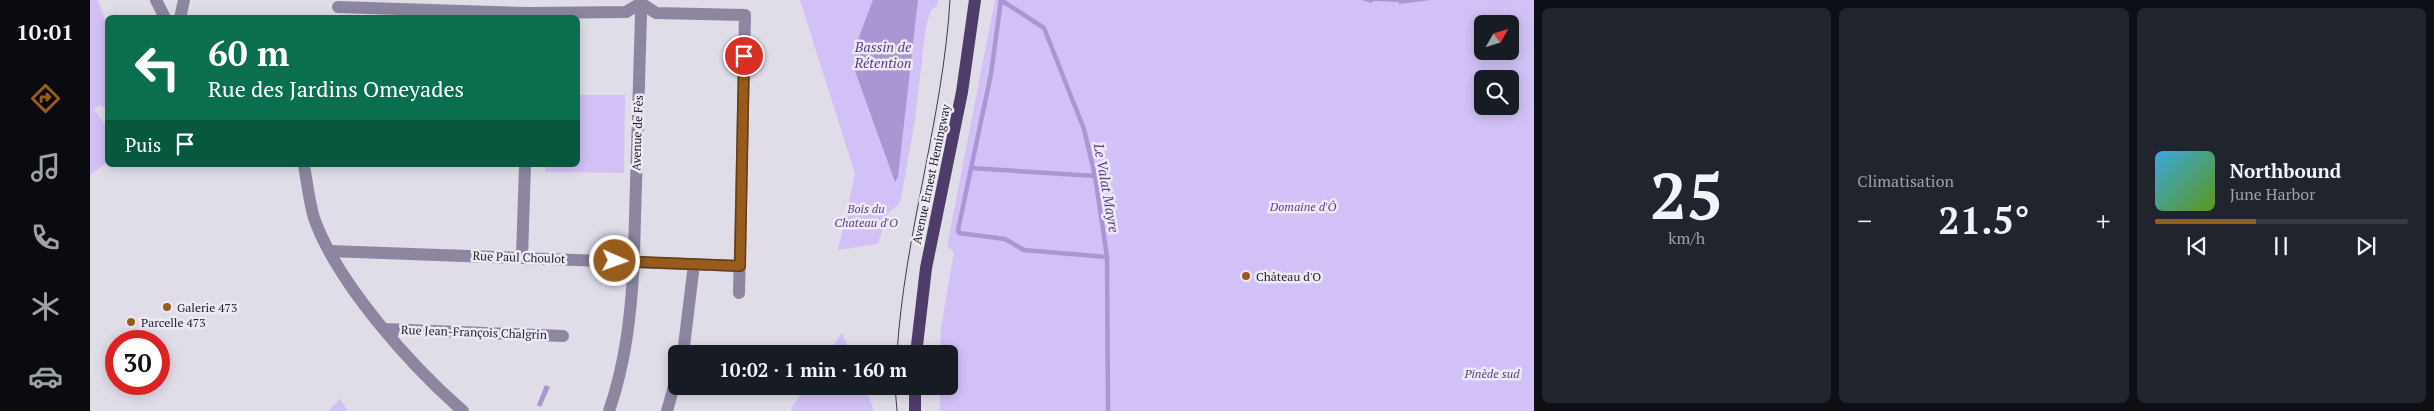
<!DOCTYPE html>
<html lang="fr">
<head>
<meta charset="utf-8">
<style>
	:root { --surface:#171b24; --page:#20242c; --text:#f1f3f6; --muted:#9ea1a6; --line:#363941; --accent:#975c1c }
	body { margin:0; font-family:"PT Serif",serif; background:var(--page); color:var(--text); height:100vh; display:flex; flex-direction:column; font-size:19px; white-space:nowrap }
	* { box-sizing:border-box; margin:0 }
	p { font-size:16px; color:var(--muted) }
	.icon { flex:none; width:28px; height:28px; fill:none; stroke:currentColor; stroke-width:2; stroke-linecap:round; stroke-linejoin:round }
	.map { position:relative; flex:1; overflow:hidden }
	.sheet { display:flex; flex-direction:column; gap:8px; padding:8px; background:#0d0f14; width:900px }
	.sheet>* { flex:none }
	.hud { position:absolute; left:15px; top:15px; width:475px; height:152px; border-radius:8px; box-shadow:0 2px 12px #0003; background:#0b6e4f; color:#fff; overflow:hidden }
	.needle { width:32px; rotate:51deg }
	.controls { position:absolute; left:1384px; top:15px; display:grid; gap:10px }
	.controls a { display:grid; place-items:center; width:45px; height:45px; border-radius:8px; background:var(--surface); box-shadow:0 2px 12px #0003; font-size:25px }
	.speed { position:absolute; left:15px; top:330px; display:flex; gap:10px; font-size:25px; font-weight:700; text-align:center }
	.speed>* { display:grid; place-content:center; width:65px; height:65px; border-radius:50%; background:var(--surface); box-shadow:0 2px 12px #0003; line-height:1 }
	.speed .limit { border:8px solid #d22; background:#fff; color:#111 }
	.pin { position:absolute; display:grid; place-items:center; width:42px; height:42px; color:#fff; margin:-21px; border:2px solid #fff; border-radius:50%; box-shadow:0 1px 5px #0007 }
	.me { position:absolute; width:55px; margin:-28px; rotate:92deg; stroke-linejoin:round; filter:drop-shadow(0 0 4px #0008) }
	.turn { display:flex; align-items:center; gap:18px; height:105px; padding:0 20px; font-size:22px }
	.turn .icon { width:65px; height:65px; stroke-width:2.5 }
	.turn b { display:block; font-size:35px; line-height:42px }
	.then { display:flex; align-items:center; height:48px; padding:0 20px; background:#0003; gap:10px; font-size:19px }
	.big { font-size:38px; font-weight:700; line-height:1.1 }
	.sheet .widget { flex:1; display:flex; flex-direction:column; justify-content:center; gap:8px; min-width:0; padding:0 18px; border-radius:8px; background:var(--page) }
	.sheet .dial { align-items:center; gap:0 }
	.dial b { font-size:65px; line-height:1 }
	.song { display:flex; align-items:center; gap:15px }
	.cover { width:60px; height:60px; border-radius:8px; background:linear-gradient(135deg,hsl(200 70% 55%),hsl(90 70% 35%)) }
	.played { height:5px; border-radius:2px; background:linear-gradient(90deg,var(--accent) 40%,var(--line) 40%) }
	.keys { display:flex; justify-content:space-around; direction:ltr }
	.heat { display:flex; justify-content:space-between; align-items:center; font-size:28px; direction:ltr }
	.sheet .tiles { flex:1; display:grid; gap:8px; grid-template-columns:repeat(3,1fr) }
	.trip { position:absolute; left:578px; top:345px; width:290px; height:50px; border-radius:8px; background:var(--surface); box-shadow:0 2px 12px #0003; font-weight:700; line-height:50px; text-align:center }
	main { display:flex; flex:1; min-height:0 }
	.tab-bar { display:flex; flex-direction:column; width:90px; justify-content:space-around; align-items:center; background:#090b0e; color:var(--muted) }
	.tab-bar .icon { width:35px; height:35px }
	.tab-bar .on { color:var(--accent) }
	.tab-bar b { font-size:22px; color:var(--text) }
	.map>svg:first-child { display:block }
</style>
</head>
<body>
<main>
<nav class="tab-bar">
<b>10:01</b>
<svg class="icon on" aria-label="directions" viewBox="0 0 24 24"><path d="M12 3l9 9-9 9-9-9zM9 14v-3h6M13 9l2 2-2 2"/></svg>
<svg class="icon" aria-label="music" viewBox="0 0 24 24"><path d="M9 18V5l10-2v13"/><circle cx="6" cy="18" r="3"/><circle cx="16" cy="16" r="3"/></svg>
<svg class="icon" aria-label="phone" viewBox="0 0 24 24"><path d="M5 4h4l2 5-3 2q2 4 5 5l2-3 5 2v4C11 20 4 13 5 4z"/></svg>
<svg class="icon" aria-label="climate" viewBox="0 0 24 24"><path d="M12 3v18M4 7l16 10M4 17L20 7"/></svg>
<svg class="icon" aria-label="car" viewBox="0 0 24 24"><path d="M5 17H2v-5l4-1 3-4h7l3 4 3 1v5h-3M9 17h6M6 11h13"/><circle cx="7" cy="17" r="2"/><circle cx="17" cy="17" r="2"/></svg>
</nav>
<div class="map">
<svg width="1444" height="411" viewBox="0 0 1444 411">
	<rect width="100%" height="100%" fill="#e0dde9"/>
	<!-- green -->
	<g fill="#d2c1f6" fill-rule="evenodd">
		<path d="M0,0H8L17,26V111L11,104L4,109L15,125L18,162L0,175Z"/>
		<path d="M710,0H848L847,6L841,10L836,26L825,120L811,199L809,204L798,213L788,244L748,250L765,174Z"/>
		<path d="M905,0H1444V411H850V386H859V354H850L851,328L864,252L857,246ZM1392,24H1420V51H1392ZM1392,79H1420V106H1392Z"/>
		<path d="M488,95H535L534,173L455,172V165H488Z"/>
		<path d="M752,333L761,354H738Z"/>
		<path d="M716,386H775L784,411H700Z"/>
		<path d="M250,399L258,411H238Z"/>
	</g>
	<!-- water -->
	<g fill="#ab96d4">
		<path d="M783,0H828L808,177L805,182L765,71L764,50Z"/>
		<path d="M1271,0H1341L1309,4V2L1283,1L1282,3Z"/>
		<path d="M455,385L460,387L451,407L447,405Z"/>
	</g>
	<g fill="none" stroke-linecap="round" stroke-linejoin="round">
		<!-- stream -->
		<g stroke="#ab96d4" stroke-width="4.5">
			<path d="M911,0L954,28L994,129L1005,176L1017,257L1018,411"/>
			<path d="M911,0L901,74L868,230L869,233L915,239L934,250L1017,257"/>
			<path d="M881,168L1005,176"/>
		</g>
		<!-- minor -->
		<g stroke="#8e86a1" stroke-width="12">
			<path d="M66,0L75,18"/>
			<path d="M551,3L566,13L655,15L649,293"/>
			<path d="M248,7L437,13L536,12L551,3"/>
			<path d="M90,18L94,0"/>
			<path d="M214,165C217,182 219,201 224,218C247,283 321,366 373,411"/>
			<path d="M239,251L649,266"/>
			<path d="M544,252L551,14"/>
			<path d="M432,257L435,165"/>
			<path d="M294,329L473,336"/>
			<path d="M593,354L604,264"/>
			<path d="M519,411C536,362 541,313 544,261"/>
			<path d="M577,411L586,379"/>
		</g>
		<!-- major -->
		<g stroke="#4e3d6b" stroke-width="12">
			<path d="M826,354L836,268L872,92L885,0"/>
			<path d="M825,386V411"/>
		</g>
		<!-- tram -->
		<g stroke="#423f46" stroke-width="1">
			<path d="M807,354C814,235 853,119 860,0"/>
			<path d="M805,386L807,411"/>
		</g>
	</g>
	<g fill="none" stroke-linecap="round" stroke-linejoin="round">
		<defs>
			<path id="route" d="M525,261L650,266L654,56"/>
		</defs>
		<!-- route casing -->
		<use href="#route" stroke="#623c12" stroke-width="12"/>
		<!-- route -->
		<use href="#route" stroke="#975c1c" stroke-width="9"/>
	</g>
	<!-- markers -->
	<g fill="#975c1c" stroke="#edeaf6" stroke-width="2">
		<circle cx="1156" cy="276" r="5"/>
		<circle cx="77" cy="307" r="5"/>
		<circle cx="41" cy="322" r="5"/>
	</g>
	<g text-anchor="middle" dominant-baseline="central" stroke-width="5" stroke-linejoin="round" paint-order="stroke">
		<!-- street labels -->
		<g font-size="12" fill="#242227" stroke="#edeaf6">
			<text transform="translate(547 133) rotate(-88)">Avenue de Fès</text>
			<text transform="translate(841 174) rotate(-78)">Avenue Ernest Hemingway</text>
			<text transform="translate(429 257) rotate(2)">Rue Paul Choulot</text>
			<text transform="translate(384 332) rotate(2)">Rue Jean-François Chalgrin</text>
		</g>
		<!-- park labels -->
		<g font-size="12" font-style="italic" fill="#5b3e89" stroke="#edeaf6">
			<text x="1213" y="206">Domaine d'Ô</text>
			<text x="776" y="208">Bois du<tspan x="776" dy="14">Chateau d'O</tspan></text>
			<text x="1402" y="373">Pinède sud</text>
		</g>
		<!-- poi labels -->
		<g font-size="12" fill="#242227" stroke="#edeaf6" text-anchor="start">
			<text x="1166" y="276">Château d'O</text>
			<text x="87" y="307">Galerie 473</text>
			<text x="51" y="322">Parcelle 473</text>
		</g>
		<!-- water labels -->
		<g font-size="14" font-style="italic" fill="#5b3d88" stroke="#edeaf6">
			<text x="793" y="46">Bassin de<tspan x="793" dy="16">Rétention</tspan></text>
			<text transform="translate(1017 188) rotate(80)">Le Valat Mayre</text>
		</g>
	</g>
</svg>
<div class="controls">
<a><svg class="needle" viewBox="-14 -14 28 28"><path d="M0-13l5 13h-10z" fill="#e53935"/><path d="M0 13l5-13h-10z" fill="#9ea1a6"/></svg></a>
<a><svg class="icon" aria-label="search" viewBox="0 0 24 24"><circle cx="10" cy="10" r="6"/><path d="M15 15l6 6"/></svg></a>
</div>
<div class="speed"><div class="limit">30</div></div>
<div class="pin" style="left:654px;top:56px;background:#d93025"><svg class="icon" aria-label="arrive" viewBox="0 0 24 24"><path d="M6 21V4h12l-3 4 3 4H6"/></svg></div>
<svg class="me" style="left:525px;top:261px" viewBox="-20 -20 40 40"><circle r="17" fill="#975c1c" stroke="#fff" stroke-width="3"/><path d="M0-11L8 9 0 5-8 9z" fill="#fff"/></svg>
<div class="trip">10:02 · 1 min · 160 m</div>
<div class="hud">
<div class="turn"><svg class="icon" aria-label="left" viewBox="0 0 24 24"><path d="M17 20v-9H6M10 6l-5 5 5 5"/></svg><div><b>60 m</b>Rue des Jardins Omeyades</div></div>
<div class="then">Puis<svg class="icon" aria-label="arrive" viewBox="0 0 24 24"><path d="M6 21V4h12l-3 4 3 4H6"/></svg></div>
</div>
</div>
<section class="sheet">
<div class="tiles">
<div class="widget dial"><b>25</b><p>km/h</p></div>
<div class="widget"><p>Climatisation</p>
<div class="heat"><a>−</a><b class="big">21.5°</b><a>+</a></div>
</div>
<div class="widget">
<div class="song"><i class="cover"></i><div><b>Northbound</b><p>June Harbor</p></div></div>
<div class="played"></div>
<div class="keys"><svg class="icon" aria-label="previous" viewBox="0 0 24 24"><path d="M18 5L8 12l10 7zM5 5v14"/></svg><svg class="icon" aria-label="pause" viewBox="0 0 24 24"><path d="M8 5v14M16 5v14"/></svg><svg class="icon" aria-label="next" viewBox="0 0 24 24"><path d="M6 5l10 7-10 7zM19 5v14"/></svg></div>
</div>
</div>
</section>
</main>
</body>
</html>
